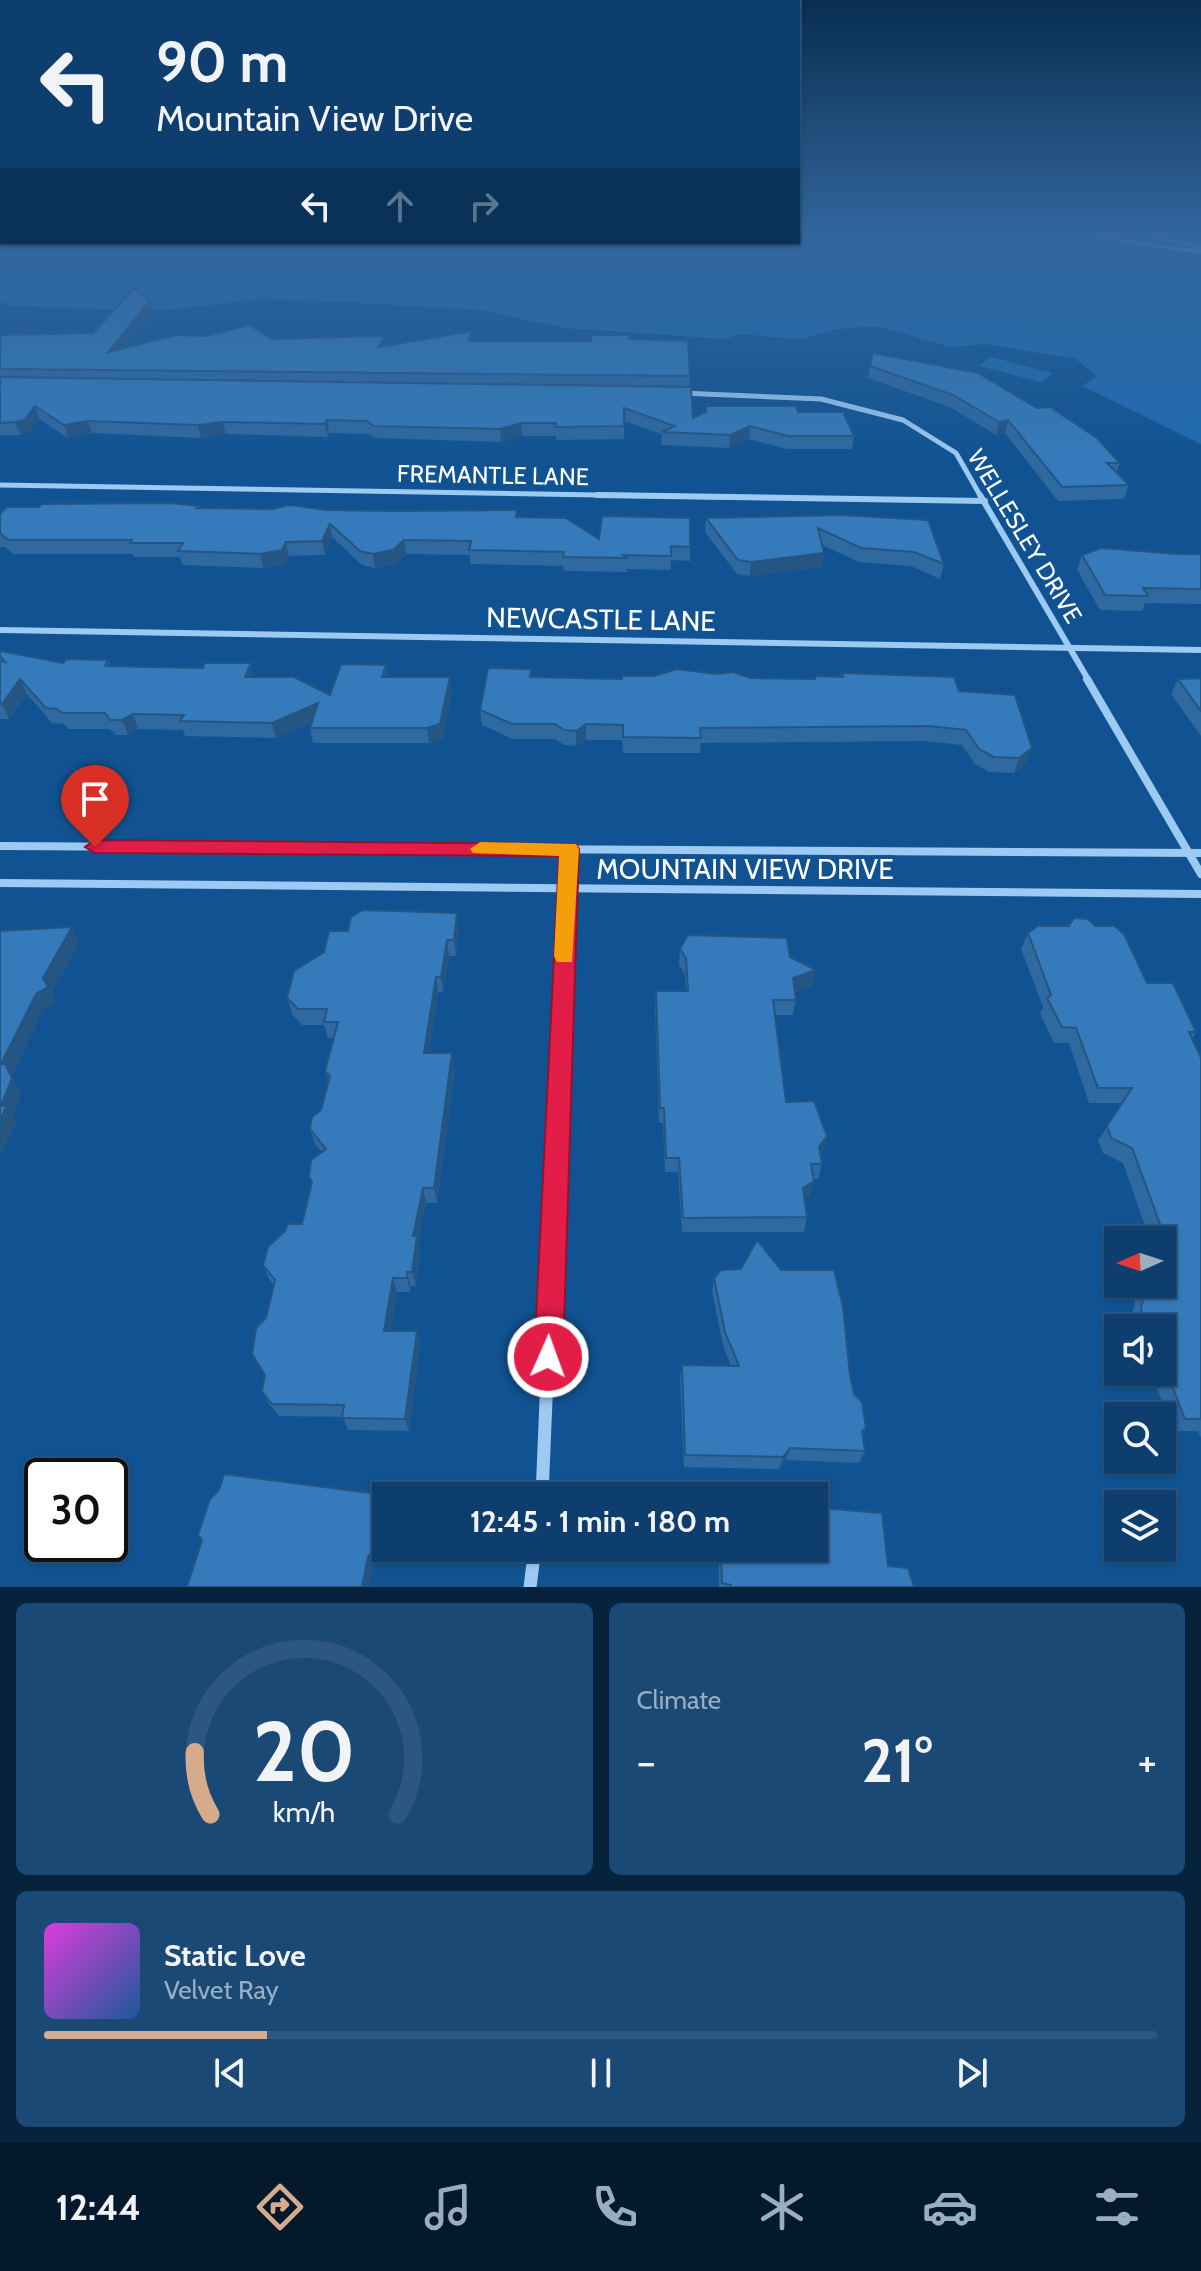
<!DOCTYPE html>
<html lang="en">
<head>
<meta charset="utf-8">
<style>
	:root { --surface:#0d3e6e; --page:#1b4976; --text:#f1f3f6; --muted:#9aaec2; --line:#2d5781; --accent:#d6ab8b }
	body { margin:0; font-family:Cabin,sans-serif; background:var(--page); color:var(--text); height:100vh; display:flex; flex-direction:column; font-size:30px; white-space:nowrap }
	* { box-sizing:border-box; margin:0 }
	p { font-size:26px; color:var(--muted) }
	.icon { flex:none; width:44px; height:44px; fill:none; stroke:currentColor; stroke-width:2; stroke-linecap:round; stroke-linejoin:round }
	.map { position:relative; height:1587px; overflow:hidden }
	.sheet { display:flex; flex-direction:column; gap:16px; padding:16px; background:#07223c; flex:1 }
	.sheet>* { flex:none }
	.top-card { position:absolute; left:0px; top:0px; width:800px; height:244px; box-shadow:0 2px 6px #0004,0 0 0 2px var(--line); background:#0d3e6e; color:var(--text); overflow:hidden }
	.needle { width:52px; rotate:267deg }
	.tools { position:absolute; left:1104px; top:1226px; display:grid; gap:16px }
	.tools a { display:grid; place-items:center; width:72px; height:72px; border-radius:0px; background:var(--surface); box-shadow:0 2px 6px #0004,0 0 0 2px var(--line); font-size:40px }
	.speed { position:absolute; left:24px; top:1458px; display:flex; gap:16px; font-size:40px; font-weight:700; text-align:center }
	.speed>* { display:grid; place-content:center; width:104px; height:104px; border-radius:50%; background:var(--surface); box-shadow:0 2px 6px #0004,0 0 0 2px var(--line); line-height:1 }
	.speed .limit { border:4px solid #111; border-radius:12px; background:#fff; color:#111 }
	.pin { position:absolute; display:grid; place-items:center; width:68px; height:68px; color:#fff; margin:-82px -34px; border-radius:50% 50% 50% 0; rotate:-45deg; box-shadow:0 0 8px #0007 }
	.pin .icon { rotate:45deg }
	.me { position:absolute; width:88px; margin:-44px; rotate:2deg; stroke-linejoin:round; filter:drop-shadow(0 0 6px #0008) }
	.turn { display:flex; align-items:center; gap:28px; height:168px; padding:0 24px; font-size:36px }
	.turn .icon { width:104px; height:104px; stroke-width:2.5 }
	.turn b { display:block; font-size:56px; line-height:68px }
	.lanes { display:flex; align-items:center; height:76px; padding:0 24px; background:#0003; justify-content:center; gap:40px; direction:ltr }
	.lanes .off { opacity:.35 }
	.big { font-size:60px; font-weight:700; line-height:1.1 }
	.sheet .widget { flex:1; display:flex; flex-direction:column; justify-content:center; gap:12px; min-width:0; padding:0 28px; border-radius:12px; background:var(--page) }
	.sheet .dial { align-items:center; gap:0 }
	.dial svg { height:208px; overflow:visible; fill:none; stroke:var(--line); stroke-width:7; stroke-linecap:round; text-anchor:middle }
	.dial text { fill:var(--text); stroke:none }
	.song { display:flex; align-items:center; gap:24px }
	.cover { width:96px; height:96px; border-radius:12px; background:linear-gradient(135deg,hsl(300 70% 55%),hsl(210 70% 35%)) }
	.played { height:8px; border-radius:4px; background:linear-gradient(90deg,var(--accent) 20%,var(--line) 20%) }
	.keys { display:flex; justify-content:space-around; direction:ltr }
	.heat { display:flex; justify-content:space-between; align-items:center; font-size:44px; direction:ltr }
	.sheet .tiles { flex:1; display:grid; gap:16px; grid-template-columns:1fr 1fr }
	.widget:last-child { grid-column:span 2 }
	.trip { position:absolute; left:372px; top:1482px; width:456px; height:80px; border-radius:0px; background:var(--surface); box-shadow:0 2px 6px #0004,0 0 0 2px var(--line); font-weight:700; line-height:80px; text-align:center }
	.dock { display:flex; height:128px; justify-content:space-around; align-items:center; background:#05192c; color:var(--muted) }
	.dock .icon { width:56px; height:56px }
	.dock .selected { color:var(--accent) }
	.dock b { font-size:36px; color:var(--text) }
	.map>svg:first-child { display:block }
</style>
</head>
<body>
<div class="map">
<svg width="1201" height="1587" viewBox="0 0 1201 1587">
	<rect width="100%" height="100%" fill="#115392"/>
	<!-- green -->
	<g fill="#206bb0">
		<path d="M0,236L2,242H798V236H1201V444L1082,386L1097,376L1076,359L985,344L951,347L876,326L837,329L800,339L738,334L726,339L565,328L480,310L343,302L263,299L157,311L12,306L0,301Z"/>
		<path d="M991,357L1053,373L1041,382L979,366Z"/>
	</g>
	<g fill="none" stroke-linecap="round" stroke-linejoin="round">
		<!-- stream -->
		<path stroke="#8fc7f6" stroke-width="5" d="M1152,236L1201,247"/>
		<!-- street-far5 -->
		<path stroke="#9dcaf3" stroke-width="4" d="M1094,236L1201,252"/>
		<!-- street-far4 -->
		<g stroke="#9dcaf3" stroke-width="5">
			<path d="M681,393L821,399L903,420L956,453L981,497"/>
			<path d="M0,485L720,497"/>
		</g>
		<!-- street-far3 -->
		<g stroke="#9dcaf3" stroke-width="6">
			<path d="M597,495L985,501"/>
			<path d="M980,495L1089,681"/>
			<path d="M0,630L1201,650"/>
		</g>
		<!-- street-far2 -->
		<g stroke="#9dcaf3" stroke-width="8">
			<path d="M1087,679L1201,874"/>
			<path d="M0,846L1201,853"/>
			<path d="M0,883L1201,894"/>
			<path d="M566,915L569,849"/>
		</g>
		<!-- street-far1 -->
		<path stroke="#9dcaf3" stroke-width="10" d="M554,1211L566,913"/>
		<!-- street -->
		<g stroke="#9dcaf3" stroke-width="13">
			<path d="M542,1496L554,1209"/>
			<path d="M530,1587L535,1548"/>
		</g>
	</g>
	<!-- wall -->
	<g fill="#2e69a0">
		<path d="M150,301L153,312L124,348L273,339L386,346L472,341H591L629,339L690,376V387L693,418L798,412L854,436L852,449H787L749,439L729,448L661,445L662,434L624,421V439L556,440V436H522L501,442L376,438L369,434L329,433L328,437L226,434L201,438L92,433L68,438L39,419L28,432L20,435H0V335L93,333Z"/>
		<path d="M873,353L1120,463L1116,472L1129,485L1124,499L1058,501L1005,433L996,435L950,407L868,378Z"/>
		<path d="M200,506V508L326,510L517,517L599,539L690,547V561L671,560V570L627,569V572L564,571L563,566L470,564V555L406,554L395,564L375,568L362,565L332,537L325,555L289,556L285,564L263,568L182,565L180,557H134L133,554H13L5,547H0V514L39,507Z"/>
		<path d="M842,515L944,564L940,579L911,566L859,562L822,545L824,553L822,567L750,576L737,574L705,532L706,518Z"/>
		<path d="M1178,554H1201V604L1145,603L1142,611L1100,610L1077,570L1082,555Z"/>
		<path d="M0,651L63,663L108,660L110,666L203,668L251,663L254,677L330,695L386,665L388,677L452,692L442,739L429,743H313L310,728L311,723L276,738L185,736L183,730L138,729L128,735H116L110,729H68L64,724L52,723L27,694L9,719H0Z"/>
		<path d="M842,673L959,691L1026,763L1014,773L989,772L975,764L962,745L925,741L701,743L700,753H623L622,740H586L576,746L564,745L555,739H513L482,725L480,710L531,677L622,679L716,674L750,678L815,679L841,677Z"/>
		<path d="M1201,678V736L1171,694L1178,679Z"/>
		<path d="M459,929L456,956H449L443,992H438L429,1053L455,1069L437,1203H426L418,1241L420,1250L416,1286H411L410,1292H397L390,1331H417L420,1345L409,1431L348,1430L343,1417L279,1416L269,1404L262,1391L265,1376L252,1354L266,1318L274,1285L269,1279L263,1265L302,1224L312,1185L309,1177L322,1152L315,1144L310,1129L321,1110L329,1082L325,1071L334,1038H328L324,1025H302L292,1014L287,998Z"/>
		<path d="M1028,933L1147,983L1196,1032L1192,1039L1201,1058V1438L1198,1431H1173L1151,1372H1162V1328H1131L1130,1321L1135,1303L1128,1284H1162V1240H1150L1123,1163L1103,1153L1098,1141L1122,1103H1089L1069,1043H1054L1040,1013L1043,1007L1021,949Z"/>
		<path d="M680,949L790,957L813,985L795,992L796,1000L793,1015H775L786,1102L827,1136L823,1150L821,1155L822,1164L818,1179H813L810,1196L805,1199L807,1217L804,1232H682L678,1172H665L663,1123H659L655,1007L656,991H686L685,974L679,965Z"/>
		<path d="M714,1278L850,1375L854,1394L866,1428L863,1435L865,1451L859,1463L786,1460L779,1469L684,1467L680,1378L682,1365L731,1366L723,1345L712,1292Z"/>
		<path d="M821,1508L914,1587H719V1548H814L818,1514Z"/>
	</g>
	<!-- shaded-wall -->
	<g fill="#255582">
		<path d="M150,301L153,312L111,364L108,352Z"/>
		<path d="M384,336L386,347H379Z"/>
		<path d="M35,406L39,419L28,432L20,435L15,422Z"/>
		<path d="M327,420L329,433L328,437L325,424Z"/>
		<path d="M1008,420L1005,433L996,435L999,422Z"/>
		<path d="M88,421L92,433L68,438L64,425Z"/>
		<path d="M223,422L226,434L201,438L198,425Z"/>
		<path d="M521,423L522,436L501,442L500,429Z"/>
		<path d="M750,426L749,439L729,448L730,435Z"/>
		<path d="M330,524L332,537L325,555L322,541Z"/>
		<path d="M404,540L406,554L395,564L375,568L373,554Z"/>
		<path d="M286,542L289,556L285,564L263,568L260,554Z"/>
		<path d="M824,553L822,567L750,576L751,562Z"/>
		<path d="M251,663L255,678L245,677Z"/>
		<path d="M386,665L388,680L382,677Z"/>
		<path d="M450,677L452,692L442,739L429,743L427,728Z"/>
		<path d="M20,679L27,694L9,719L2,704Z"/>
		<path d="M318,703L322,718L276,738L272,723Z"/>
		<path d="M133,714L138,729L128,735L122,720Z"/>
		<path d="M586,724V740L576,746V731Z"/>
		<path d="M1032,748L1026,763L1014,773L1019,758Z"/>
		<path d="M457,913L459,929L456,956L454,940Z"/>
		<path d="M72,927L79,943L52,993L57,1002L44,1009L12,1076L22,1093L13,1116L17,1121L0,1157L1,1064L43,978Z"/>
		<path d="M447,940L449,956L443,992L441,977Z"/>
		<path d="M816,970L813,985L790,994L793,978Z"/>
		<path d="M436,977L438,992L427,1068L424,1053Z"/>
		<path d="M452,1053L455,1069L437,1203L434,1188Z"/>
		<path d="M827,1136L823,1150L815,1162L819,1147Z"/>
		<path d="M814,1181L810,1196L799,1203L803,1188Z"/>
		<path d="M423,1188L426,1203L418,1241L420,1250L416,1286L412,1272L413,1236Z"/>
		<path d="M407,1272L411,1286L410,1292L407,1278Z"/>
		<path d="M393,1278L397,1292L388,1344L384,1331Z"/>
		<path d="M417,1331L420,1345L409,1431L405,1419Z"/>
		<path d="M790,1448L786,1460L779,1469L783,1457Z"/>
		<path d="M386,1521V1545L384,1552L373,1567L370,1587H362L368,1557Z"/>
	</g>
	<!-- building -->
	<g fill="#357aba" stroke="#255582" stroke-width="2">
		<path d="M134,288L150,301L108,352L176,335L206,336L249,325L273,339L384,336L379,347L472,331L468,341H591L592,335H629V339L688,341L690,376L0,369V335L93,333Z"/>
		<path d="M873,353L978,373L1037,408L1050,407L1097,438L1120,463H1107L1129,485L1062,487L1008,420L999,422L953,395L870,366Z"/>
		<path d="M0,377L691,387L693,418L706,412V406H796L798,412H843L854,436H788L750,426L730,435L662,432L675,426L624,408V426L555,427L556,423H521L500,429L374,426L367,421L327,420L325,424L223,422L198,425L88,421L64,425L35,406L24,420L15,422L0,423Z"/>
		<path d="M169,503L200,506L197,508L273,509L290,505L326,510L397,511L517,510L516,517L566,518L599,539L602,516L690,518V547L671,546V556L623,555L627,558L563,557L564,552L469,550L471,541L404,540L393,550L373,554L360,551L330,524L322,541L286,542L282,550L260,554L178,551L183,543H130L132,540H8L0,533V514L7,507H39L42,504Z"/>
		<path d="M842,515L928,520L944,564L914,552L861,548L818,528L824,553L751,562L738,560L706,518Z"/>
		<path d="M1101,548L1178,554H1201V589L1143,588L1148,596L1105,595L1082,555Z"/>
		<path d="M0,651L63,663L66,659L108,660L105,666L203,668L205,663H251L245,677H294L330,695L341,664L386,665L382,677H450L440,724L427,728H310L318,703L272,723L180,721L184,715L133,714L122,720H110L105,713H62L57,709L46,708L20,679L2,704H0V661L5,662L0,656Z"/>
		<path d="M488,668L531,669L530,677L622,679V676H654L677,669L716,674L733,672L750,678L815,679L816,676L843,677L842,673L954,677L959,691L1015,695L1032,748L1019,758L994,757L979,749L966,730L929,726L700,728L701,738L623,737V725L586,724L576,731L564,730L555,724H512L480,710Z"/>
		<path d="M1201,678V711L1178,679Z"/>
		<path d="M363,910L457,913L454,940H447L441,977H436L424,1053H452L434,1188H423L413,1236H417L412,1272H407V1278H393L384,1331H417L405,1419L342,1418L344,1405L272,1404L262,1391L265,1375L252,1354L256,1328L266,1318L275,1280L263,1265L268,1247L286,1230L287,1224H302L312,1182L309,1177L311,1160L326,1149L310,1129L312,1117L321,1110L330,1076L325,1071L338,1022H324L327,1009H298L287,998L294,971L324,952L329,931H348L351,917Z"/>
		<path d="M1074,918L1088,919L1095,926H1114L1124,934L1147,983H1173L1196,1032H1189L1201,1058V1419H1185L1162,1359V1328H1144L1141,1308L1146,1289L1144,1284H1162V1243H1167L1132,1148L1111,1138L1107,1126L1132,1088H1098L1076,1028L1062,1027L1047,998L1051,995L1028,933L1038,926H1069Z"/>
		<path d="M72,927L43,978L48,987L36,994L1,1064H5L12,1078L1,1106H7L0,1120V931Z"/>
		<path d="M688,935L787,938L790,957L816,970L793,978L796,1000H773L786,1102L814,1101L827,1136L819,1147L822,1164H811L814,1181L803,1188L807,1217L683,1218L679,1158H666L664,1108H660L656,991H688L686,958L680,949Z"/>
		<path d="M757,1240L781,1270H834L843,1307L850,1375L854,1394L862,1402L866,1428L862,1431L865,1451L790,1448L783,1457L685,1455L682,1365L739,1366L725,1332L714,1278L721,1270L741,1269Z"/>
		<path d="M224,1474L378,1494L386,1521L379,1542L368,1557L362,1587H187L202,1540L198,1535L210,1499L219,1490Z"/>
		<path d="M821,1508L882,1513L888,1566L908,1568L914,1587H731V1585L722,1583L721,1548H814V1513L821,1514Z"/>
	</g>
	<!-- sky -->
	<linearGradient id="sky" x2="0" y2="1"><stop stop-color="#092e50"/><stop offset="0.51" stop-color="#32669d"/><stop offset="1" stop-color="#32669d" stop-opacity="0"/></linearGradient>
	<rect width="1201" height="459" fill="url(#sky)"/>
	<!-- route -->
	<path fill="#e11d48" stroke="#92132f" stroke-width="2" d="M95,840L576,844L579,849L563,1357L559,1367L548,1371L538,1367L534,1357L559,856L95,853L85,847Z"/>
	<!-- slow -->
	<path fill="#f59e0b" d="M480,842L576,844L579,849L572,962H557L554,956L559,856L473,853L470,849Z"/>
	<g text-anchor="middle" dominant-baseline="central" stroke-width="8" stroke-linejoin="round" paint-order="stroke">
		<!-- far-street labels -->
		<g font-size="24" fill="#fff" stroke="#115392">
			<text transform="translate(493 475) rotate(1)">FREMANTLE LANE</text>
			<text transform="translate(1025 536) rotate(59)">WELLESLEY DRIVE</text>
		</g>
		<!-- street labels -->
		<g font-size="28" fill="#fff" stroke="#115392">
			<text transform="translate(601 619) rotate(1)">NEWCASTLE LANE</text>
			<text x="745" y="869">MOUNTAIN VIEW DRIVE</text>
		</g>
	</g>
</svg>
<div class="tools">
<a><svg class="needle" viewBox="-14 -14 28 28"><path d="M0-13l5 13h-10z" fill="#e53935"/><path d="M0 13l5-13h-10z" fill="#9aaec2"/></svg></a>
<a><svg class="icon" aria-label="sound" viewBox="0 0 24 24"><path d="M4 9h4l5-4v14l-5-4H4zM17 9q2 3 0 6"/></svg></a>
<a><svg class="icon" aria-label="search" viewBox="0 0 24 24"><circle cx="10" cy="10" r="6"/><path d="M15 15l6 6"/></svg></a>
<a><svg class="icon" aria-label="layers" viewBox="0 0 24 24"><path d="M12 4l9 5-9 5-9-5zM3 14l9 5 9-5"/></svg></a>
</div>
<div class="speed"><div class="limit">30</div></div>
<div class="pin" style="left:95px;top:847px;background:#d93025"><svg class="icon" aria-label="arrive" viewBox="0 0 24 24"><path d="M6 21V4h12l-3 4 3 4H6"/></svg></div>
<svg class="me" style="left:548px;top:1357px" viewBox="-20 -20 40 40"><circle r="17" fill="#e11d48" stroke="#fff" stroke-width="3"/><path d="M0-11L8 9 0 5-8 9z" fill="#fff"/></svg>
<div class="trip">12:45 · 1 min · 180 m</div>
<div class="top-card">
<div class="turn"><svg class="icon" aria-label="left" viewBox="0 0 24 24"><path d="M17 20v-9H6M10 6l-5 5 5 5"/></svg><div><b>90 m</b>Mountain View Drive</div></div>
<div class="lanes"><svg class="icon" aria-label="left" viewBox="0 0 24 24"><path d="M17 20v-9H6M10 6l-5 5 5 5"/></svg><svg class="icon off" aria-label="ahead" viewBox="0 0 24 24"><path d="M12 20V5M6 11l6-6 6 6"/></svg><svg class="icon off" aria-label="right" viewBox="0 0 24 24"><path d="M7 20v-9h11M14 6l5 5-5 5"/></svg></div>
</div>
</div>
<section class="sheet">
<div class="tiles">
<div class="widget dial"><svg viewBox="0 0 100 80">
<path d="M14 69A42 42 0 1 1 86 69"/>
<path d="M14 69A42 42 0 0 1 8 45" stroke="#d6ab8b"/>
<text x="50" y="56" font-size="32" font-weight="700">20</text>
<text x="50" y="72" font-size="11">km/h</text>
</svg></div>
<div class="widget"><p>Climate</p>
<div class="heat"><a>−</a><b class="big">21°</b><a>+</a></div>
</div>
<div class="widget">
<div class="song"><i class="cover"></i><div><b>Static Love</b><p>Velvet Ray</p></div></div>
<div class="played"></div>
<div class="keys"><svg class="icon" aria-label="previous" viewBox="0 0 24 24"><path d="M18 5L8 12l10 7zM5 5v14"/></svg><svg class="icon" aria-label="pause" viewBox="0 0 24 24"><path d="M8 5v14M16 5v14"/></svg><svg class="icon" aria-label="next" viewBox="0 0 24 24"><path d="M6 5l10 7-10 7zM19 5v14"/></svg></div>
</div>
</div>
</section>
<nav class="dock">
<b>12:44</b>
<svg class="icon selected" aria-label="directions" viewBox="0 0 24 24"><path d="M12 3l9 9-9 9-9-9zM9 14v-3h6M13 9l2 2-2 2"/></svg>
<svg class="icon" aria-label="music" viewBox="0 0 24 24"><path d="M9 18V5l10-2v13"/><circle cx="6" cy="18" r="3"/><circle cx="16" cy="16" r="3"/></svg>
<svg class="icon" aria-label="phone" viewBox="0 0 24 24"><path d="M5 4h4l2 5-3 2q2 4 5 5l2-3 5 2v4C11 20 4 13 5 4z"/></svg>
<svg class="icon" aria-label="climate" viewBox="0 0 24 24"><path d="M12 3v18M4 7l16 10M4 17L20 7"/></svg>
<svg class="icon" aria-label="car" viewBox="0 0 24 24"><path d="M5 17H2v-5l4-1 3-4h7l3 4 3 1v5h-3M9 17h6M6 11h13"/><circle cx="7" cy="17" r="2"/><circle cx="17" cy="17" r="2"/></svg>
<svg class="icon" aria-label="filters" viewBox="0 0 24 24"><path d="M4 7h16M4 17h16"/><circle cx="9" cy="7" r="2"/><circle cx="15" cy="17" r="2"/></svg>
</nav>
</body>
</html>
